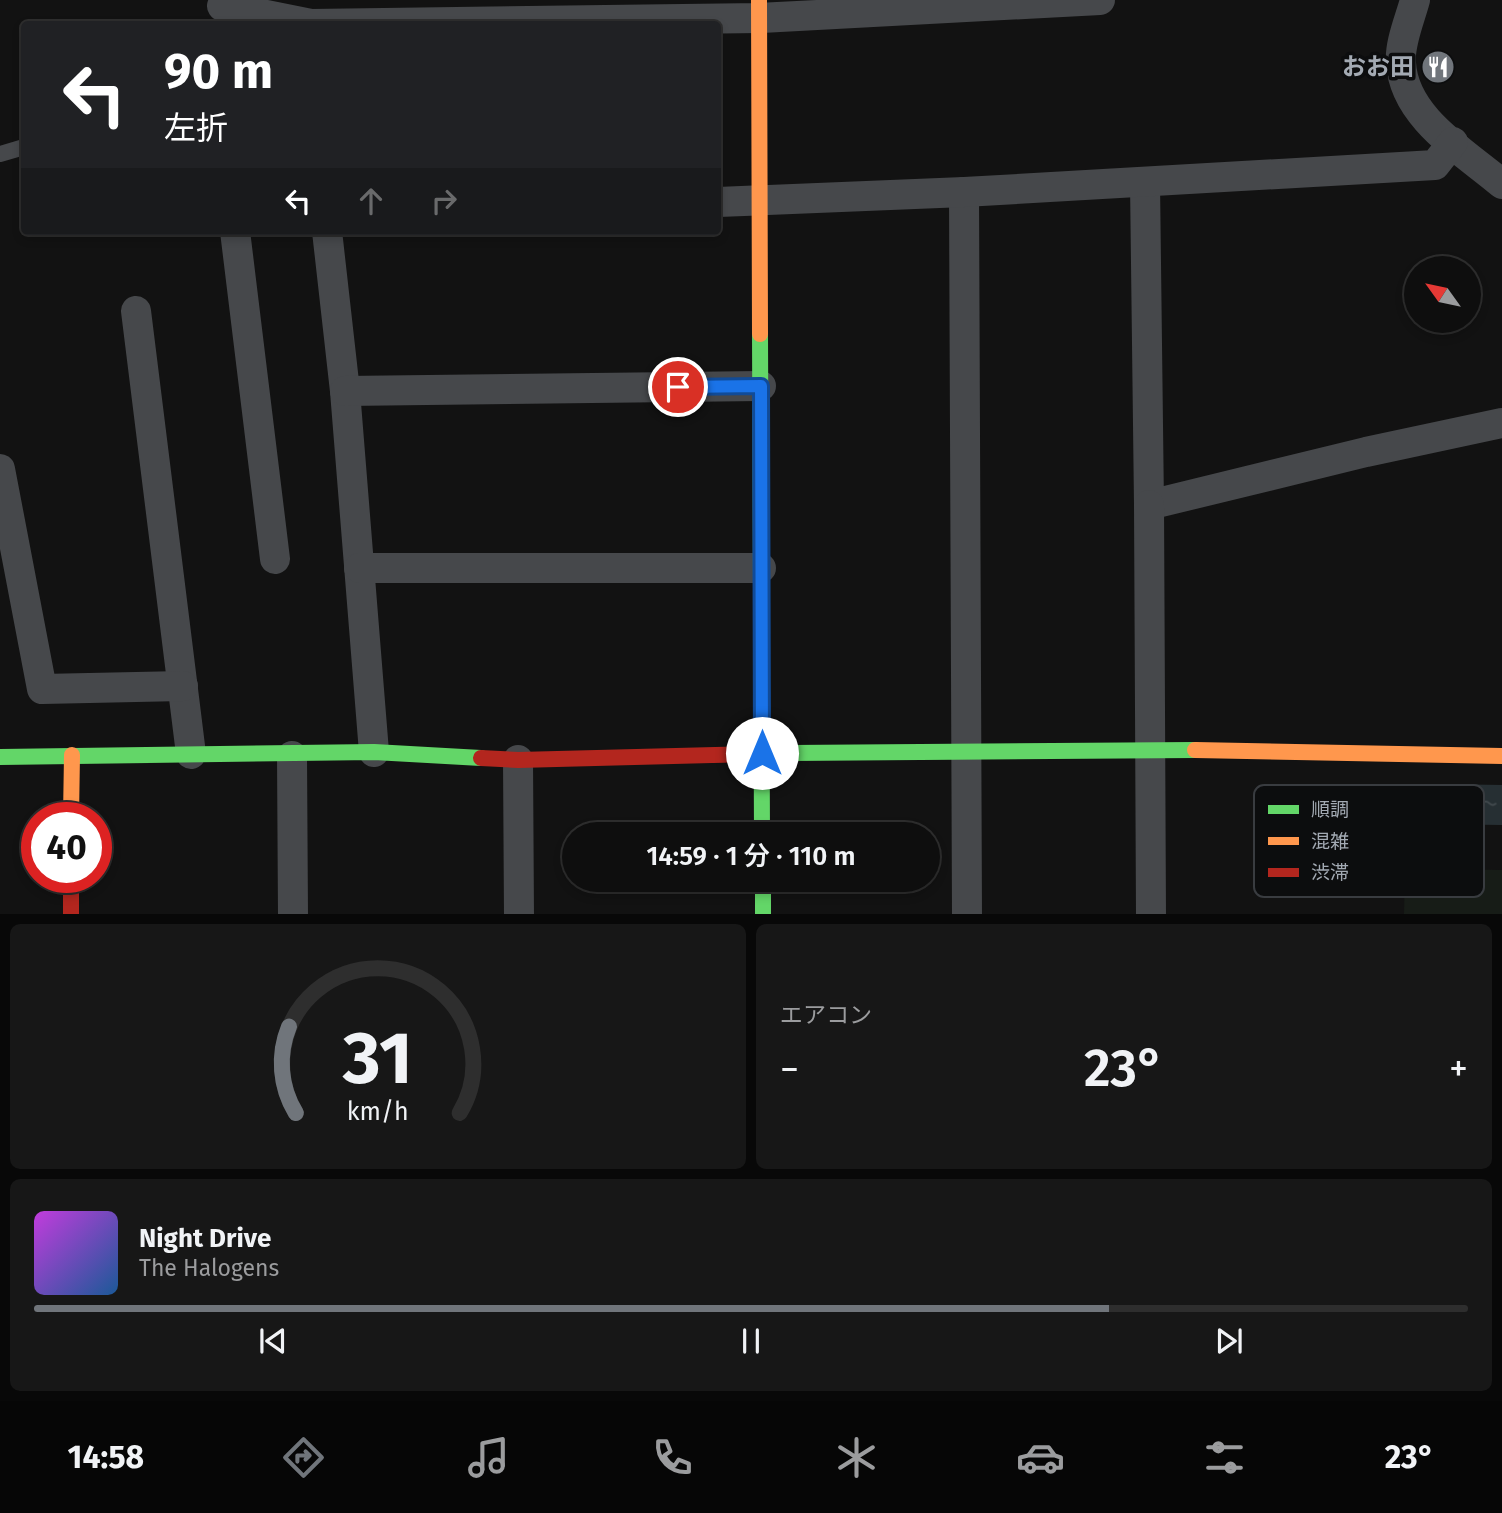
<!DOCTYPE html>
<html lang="ja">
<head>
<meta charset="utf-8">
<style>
	:root { --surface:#0e0e0e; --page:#171717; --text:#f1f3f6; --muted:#9b9c9e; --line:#2e2e2e; --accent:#70757b }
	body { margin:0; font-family:"Fira Sans","Noto Sans JP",sans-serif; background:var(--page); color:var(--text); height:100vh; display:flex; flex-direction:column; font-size:26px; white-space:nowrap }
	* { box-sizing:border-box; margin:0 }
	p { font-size:23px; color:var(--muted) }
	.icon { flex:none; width:38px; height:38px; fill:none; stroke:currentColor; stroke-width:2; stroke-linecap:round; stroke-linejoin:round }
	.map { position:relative; height:914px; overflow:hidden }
	.sheet { display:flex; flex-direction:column; gap:10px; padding:10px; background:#080808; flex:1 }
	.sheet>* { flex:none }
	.banner { position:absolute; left:21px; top:21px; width:700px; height:214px; border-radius:7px; box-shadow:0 4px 10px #0003,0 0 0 2px var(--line); background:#202124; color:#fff; overflow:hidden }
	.needle { width:46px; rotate:303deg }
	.controls { position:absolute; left:1404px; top:256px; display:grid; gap:14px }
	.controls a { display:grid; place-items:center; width:77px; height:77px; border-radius:50%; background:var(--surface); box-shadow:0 4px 10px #0003,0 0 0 2px var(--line); font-size:35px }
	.speed { position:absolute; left:21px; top:802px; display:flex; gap:14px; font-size:35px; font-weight:700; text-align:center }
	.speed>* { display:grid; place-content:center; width:91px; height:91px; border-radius:50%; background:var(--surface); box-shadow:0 4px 10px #0003,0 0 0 2px var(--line); line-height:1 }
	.speed .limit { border:10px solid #d22; background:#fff; color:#111 }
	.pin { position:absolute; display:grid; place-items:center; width:60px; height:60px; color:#fff; margin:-30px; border:4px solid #fff; border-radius:50%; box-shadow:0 2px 7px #0007 }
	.me { position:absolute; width:77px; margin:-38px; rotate:0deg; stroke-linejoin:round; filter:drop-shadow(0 0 5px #0008) }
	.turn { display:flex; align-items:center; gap:24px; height:147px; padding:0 28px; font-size:32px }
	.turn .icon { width:91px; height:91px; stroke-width:2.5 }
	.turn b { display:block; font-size:49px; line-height:60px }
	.lanes { display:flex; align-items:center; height:66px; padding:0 28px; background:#0003; justify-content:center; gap:35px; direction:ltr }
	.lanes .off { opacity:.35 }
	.big { font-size:52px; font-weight:600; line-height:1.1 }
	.sheet .widget { flex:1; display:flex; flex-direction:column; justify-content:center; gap:10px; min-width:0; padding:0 24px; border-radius:10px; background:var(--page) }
	.sheet .dial { align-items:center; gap:0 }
	.dial svg { height:182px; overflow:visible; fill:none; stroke:var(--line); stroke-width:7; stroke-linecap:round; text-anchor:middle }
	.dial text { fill:var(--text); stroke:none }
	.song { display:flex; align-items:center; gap:21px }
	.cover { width:84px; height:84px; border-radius:10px; background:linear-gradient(135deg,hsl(290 70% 55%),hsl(210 70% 35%)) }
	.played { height:7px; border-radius:4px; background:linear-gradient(90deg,var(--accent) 75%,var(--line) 75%) }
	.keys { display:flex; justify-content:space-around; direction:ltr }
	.heat { display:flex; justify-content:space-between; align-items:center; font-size:38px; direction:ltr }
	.sheet .tiles { flex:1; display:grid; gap:10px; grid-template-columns:1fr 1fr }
	.widget:last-child { grid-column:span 2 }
	.trip { position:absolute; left:562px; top:822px; width:378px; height:70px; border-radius:35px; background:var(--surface); box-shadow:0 4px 10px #0003,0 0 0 2px var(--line); font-weight:600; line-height:70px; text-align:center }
	.menu { display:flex; height:112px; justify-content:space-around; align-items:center; background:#060606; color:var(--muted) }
	.menu .icon { width:49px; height:49px }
	.menu .selected { color:var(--accent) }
	.menu b { font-size:32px; color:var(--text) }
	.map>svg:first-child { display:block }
</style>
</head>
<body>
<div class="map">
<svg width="1502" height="915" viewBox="0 0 1502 915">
	<defs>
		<pattern id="water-ripples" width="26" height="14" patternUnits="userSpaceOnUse" patternTransform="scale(1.75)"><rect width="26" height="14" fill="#262f33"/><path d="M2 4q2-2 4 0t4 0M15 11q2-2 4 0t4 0" fill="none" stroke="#424a4e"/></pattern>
	</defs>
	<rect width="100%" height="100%" fill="#121212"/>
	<!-- pitch -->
	<path fill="#171c17" d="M1405,868L1502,870V914H1404Z"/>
	<!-- water -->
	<path fill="url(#water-ripples)" d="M1438,784L1502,785V825L1437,824Z"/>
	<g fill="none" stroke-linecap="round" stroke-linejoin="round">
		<!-- lane -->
		<path stroke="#46484b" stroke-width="16" d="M0,154L24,147"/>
		<!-- street -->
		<g stroke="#46484b" stroke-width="30">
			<path d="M1415,0C1410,19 1399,44 1401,63C1404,118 1465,152 1502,184"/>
			<path d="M222,6L311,24L760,18L1100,0"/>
			<path d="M1145,182L1149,505L1366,452L1502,423"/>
			<path d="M964,192L967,915"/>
			<path d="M718,202L964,192L1435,165L1453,142"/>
			<path d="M235,231L275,559"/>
			<path d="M327,231L345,391L374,752"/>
			<path d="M136,311L191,754"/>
			<path d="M345,391L761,386"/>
			<path d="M0,469L42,689L183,686"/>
			<path d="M1149,505L1151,915"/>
			<path d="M359,568H761"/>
			<path d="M292,756L293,915"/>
			<path d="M518,760L519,915"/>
		</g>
		<!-- fast -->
		<g stroke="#63d668" stroke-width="16">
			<path d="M760,334L762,835"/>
			<path d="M790,753L1195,750"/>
			<path d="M0,757L374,752L481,758"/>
			<path d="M763,880V915"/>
		</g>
		<!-- slow -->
		<g stroke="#ff974d" stroke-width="16">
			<path d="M759,0L760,334"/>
			<path d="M1195,750L1502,756"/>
			<path d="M71,817L72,755"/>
		</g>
		<!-- jam -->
		<g stroke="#b3261e" stroke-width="16">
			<path d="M481,758L518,760L790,753"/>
			<path d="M71,877V915"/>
		</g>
	</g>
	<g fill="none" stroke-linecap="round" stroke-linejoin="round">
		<defs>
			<path id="route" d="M678,387L761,386L762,753"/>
		</defs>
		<!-- route casing -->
		<use href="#route" stroke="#114b97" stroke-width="18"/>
		<!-- route -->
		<use href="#route" stroke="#1a73e8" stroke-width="12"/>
	</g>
	<!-- icons -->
	<defs>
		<symbol id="restaurant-disc" viewBox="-11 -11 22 22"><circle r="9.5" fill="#70757b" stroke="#0c0d0e"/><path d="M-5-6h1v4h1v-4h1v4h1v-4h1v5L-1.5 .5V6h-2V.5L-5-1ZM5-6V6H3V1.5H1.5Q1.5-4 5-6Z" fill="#fff"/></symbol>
	</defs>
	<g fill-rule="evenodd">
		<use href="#restaurant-disc" x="1419" y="48" width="38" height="38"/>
	</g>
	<g text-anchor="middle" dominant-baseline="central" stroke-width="7" stroke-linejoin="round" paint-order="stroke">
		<!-- poi labels -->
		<g font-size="24" font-weight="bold" fill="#a3aab3" stroke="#0c0d0e" text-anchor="end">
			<text x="1414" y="67">おお田</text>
		</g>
	</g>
	<!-- legend -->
	<rect x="1254" y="785" width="230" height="112" rx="10" fill="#0c0d0e" stroke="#393c40" stroke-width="2"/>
	<rect x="1268" y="805" width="31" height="9" fill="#63d668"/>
	<rect x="1268" y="837" width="31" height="8" fill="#ff974d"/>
	<rect x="1268" y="868" width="31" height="9" fill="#b3261e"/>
	<g font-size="19" fill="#a3aab3">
		<text x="1311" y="816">順調</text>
		<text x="1311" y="848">混雑</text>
		<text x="1311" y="879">渋滞</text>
	</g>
</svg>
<div class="controls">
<a><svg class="needle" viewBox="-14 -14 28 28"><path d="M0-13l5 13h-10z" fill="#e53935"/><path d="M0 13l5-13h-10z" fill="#9b9c9e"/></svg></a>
</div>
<div class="speed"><div class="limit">40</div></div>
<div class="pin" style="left:678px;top:387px;background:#d93025"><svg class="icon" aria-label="arrive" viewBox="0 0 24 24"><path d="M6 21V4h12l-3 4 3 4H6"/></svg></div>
<svg class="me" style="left:762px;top:753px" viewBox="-20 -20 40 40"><circle r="19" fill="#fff"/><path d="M0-13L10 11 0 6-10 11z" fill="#1a73e8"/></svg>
<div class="trip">14:59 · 1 分 · 110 m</div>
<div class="banner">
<div class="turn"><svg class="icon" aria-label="left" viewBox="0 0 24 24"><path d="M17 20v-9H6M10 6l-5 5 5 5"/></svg><div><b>90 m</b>左折</div></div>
<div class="lanes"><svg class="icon" aria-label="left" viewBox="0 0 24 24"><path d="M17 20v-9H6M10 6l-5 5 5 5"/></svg><svg class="icon off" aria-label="ahead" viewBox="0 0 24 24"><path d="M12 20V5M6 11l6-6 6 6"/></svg><svg class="icon off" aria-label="right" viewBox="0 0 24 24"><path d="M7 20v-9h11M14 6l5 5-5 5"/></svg></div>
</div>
</div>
<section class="sheet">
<div class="tiles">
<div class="widget dial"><svg viewBox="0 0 100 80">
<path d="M14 69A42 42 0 1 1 86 69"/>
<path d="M14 69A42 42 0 0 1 11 31" stroke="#70757b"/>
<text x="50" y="56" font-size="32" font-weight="700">31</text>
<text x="50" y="72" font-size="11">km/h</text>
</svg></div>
<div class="widget"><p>エアコン</p>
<div class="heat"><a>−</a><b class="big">23°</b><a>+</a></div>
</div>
<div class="widget">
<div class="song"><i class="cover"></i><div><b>Night Drive</b><p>The Halogens</p></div></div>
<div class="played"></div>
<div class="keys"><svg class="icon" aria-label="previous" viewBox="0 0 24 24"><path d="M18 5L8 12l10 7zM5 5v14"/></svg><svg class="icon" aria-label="pause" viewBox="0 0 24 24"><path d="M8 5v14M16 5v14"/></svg><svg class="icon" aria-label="next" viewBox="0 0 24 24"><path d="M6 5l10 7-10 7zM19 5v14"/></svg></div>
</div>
</div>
</section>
<nav class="menu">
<b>14:58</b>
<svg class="icon selected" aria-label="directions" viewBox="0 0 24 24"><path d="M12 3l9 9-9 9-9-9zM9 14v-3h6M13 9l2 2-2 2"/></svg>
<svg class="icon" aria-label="music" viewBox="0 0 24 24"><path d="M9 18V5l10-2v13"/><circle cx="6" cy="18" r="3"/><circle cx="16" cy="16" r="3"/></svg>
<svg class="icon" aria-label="phone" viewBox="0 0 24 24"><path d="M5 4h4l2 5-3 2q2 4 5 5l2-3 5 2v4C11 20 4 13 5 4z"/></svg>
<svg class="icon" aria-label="climate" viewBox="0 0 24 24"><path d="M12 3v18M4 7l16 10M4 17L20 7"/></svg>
<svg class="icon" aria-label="car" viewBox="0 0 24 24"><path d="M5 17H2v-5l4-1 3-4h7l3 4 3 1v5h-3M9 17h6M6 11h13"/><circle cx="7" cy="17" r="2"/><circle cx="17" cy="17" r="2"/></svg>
<svg class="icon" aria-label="filters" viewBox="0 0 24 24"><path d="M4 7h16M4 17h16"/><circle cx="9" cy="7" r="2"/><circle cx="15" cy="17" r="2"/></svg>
<b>23°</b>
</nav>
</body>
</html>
